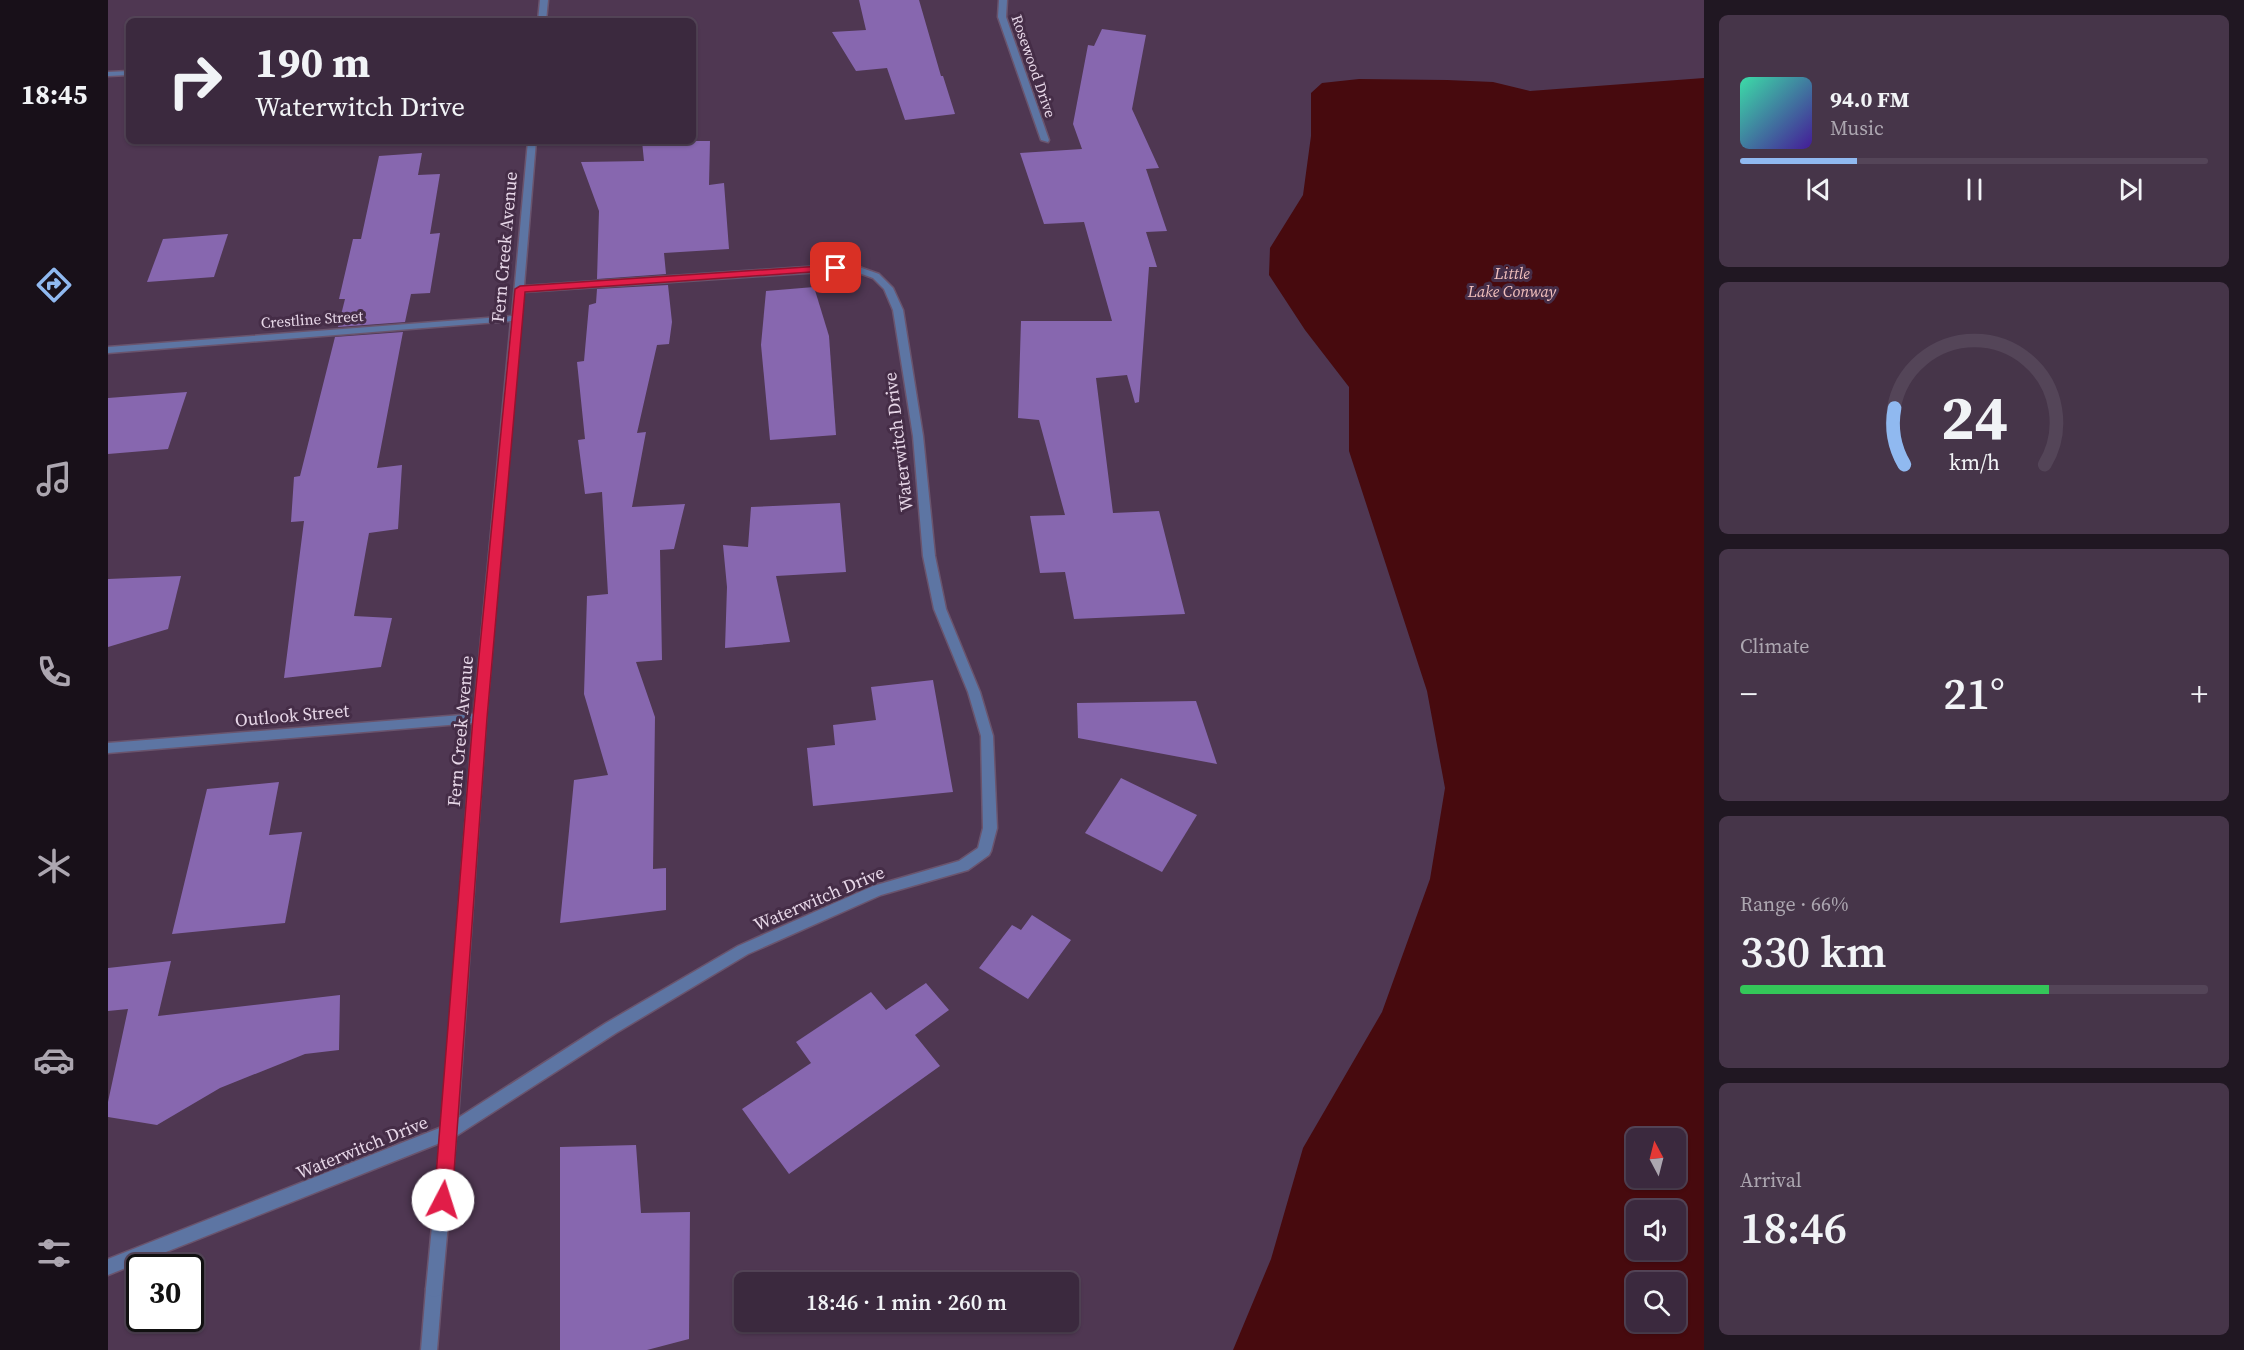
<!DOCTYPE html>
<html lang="en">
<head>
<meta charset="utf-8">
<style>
	:root { --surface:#3b293e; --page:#463549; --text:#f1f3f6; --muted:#aca6b0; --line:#544558; --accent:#90b9f0 }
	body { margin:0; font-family:"Source Serif 4",serif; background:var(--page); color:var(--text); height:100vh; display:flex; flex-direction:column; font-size:22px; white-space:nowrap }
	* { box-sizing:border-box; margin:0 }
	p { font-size:20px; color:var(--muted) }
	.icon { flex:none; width:33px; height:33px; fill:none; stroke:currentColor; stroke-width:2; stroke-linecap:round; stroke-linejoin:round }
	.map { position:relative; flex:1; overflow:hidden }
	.sheet { display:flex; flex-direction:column; gap:15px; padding:15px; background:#201722; width:540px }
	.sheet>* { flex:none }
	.top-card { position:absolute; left:18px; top:18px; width:570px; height:126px; border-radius:9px; box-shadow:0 2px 4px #0004,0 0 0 2px var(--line); background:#3b293e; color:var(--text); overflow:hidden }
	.needle { width:39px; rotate:353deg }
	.fabs { position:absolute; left:1518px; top:1128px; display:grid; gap:12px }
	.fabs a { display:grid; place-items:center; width:60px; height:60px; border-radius:9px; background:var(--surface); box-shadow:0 2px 4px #0004,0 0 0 2px var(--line); font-size:30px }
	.speed { position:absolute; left:18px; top:1254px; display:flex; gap:12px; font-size:30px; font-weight:700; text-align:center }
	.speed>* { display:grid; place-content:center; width:78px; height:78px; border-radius:50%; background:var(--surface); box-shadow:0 2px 4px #0004,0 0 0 2px var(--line); line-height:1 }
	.speed .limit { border:3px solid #111; border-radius:9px; background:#fff; color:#111 }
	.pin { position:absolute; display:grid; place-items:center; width:51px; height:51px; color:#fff; margin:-26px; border-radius:12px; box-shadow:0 3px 9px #0006 }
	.me { position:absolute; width:66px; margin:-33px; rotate:5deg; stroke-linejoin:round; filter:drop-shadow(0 0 4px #0008) }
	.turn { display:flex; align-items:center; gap:21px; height:126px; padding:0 30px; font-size:27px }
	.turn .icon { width:78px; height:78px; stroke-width:2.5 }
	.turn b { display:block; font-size:42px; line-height:51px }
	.big { font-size:45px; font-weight:600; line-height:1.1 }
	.sheet .widget { flex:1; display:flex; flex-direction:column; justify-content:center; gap:9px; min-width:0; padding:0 21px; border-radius:9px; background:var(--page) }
	.sheet .dial { align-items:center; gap:0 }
	.dial svg { height:156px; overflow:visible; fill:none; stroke:var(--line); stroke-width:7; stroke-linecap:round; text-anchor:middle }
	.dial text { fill:var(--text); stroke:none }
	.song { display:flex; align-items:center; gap:18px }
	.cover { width:72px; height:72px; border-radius:9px; background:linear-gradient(135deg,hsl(160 70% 55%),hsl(260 70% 35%)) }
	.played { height:6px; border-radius:3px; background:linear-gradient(90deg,var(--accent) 25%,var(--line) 25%) }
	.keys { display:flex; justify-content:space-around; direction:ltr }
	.heat { display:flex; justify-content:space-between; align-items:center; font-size:33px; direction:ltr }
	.charge { height:9px; border-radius:4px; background:linear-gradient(90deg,#34c759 66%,var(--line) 0) }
	.trip { position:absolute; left:626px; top:1272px; width:345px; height:60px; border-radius:9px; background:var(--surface); box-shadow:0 2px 4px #0004,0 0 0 2px var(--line); font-weight:600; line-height:60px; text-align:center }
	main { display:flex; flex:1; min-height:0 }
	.tab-bar { display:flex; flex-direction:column; width:108px; justify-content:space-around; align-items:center; background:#181019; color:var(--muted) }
	.tab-bar .icon { width:42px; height:42px }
	.tab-bar .selected { color:var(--accent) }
	.tab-bar b { font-size:27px; color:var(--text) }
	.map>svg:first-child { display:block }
</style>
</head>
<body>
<main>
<nav class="tab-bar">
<b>18:45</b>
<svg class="icon selected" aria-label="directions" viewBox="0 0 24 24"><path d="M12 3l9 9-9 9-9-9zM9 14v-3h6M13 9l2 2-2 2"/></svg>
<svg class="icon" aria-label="music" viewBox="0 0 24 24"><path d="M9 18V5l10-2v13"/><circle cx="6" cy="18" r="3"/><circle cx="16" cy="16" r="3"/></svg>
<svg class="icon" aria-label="phone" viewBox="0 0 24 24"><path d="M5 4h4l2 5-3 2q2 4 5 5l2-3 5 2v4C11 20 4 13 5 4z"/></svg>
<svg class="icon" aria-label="climate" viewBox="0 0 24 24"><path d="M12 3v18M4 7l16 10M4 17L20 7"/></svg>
<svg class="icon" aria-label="car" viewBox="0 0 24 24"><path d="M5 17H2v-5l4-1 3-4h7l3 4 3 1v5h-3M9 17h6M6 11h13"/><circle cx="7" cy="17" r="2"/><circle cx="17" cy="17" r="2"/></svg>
<svg class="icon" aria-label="filters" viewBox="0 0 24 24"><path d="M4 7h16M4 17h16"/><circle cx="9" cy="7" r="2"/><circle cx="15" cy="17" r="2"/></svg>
</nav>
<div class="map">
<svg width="1596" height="1350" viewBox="0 0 1596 1350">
	<rect width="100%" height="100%" fill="#4f3752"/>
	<!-- water -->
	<path fill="#470a0e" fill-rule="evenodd" d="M1596,78V1350H1125L1163,1259L1195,1148L1274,1012L1322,879L1337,788L1319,691L1241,451V387L1197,330L1161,275L1162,248L1195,195L1203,136V93L1214,83L1251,79L1339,80L1385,82L1422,91ZM1528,1138H1568V1178H1528ZM1528,1210H1568V1250H1528ZM1528,1282H1568V1322H1528Z"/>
	<!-- building -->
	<g fill="#8767af">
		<path d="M751,0H811L833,76H835L847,114L797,120L779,68L748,71L724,32L758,30Z"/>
		<path d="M994,29L1038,35L1024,109L1051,168L1038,169L1059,231L1038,232L1049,267H1041L1031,402L1027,403L1019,375L988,378L1005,513L1051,511L1077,614L966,619L957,572L932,573L922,516L957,515L931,420L910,418L913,321H1004L976,222L936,224L912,153L974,149L965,124L980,45L986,46Z"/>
		<path d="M534,141H602L601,185L616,183L621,249L556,253L558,274L489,279L491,211L473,162L536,161Z"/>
		<path d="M314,153L310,175L332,174L322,234L332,233L322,293L303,294L297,322L230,327L237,299H231L245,239H253L271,156Z"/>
		<path d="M120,234L106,277L39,282L55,239Z"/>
		<path d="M560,285L564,322L561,344L549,345L529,433L538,432L524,507L577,504L566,549L552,550L554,660L528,662L547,717L545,869L558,868V910L452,923L466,780L500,775L476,694L479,596L500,594L494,492L477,494L470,440L477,439L469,362L476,361L481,305L488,303L489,289Z"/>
		<path d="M706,287L721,336L728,435L662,440L653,345L658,291Z"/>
		<path d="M295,332L269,468L294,465L290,529L261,533L246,616L284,618L273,667L176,678L196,521L183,522L186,477L192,476L227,337Z"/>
		<path d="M79,392L60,449L0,454V398Z"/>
		<path d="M732,503L738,572L668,576L682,642L617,648L619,587L615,545L640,547L643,507Z"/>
		<path d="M73,576L60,629L0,647V579Z"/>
		<path d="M825,680L845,792L705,806L699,748L727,745L725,725L768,720L763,687Z"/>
		<path d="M1088,701L1109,764L970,738L969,703Z"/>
		<path d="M1013,778L1089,815L1054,872L977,833Z"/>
		<path d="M171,782L161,835L194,832L177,923L64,934L99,789Z"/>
		<path d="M924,915L963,940L920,999L871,968L904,925L913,930Z"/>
		<path d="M63,961L50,1016L232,995L231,1050L197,1054L112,1088L49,1125L0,1117V1102L20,1009L0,1011V968Z"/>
		<path d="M818,983L841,1010L807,1035L832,1066L681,1174L634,1109L703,1063L688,1042L763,992L778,1010Z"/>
		<path d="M528,1145L533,1213L582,1212L581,1339L539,1350H452V1147Z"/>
	</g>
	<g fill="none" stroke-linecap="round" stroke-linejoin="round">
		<defs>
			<path id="service" d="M326,1281L332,1283L334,1289L329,1350H313L318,1289L320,1283Z"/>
			<g id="minor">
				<path d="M432,0H440L438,21H430Z"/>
				<path d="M891,0H899L898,17L941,140L940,142L933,140L890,17Z"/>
				<path d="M21,71V75L0,76V72Z"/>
				<path d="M420,141H428L416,286L728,265L751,267L771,274L785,288L795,310L815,436L827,556L838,609L872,692L885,736L889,828L883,851L881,855L860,870L773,895L640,954L508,1033L348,1136L334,1289L332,1295L326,1297L320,1295L318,1289L332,1143L0,1275V1259L334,1127L365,723L0,753V743L366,714L403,321L0,353V347L404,316ZM728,271L751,273L765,278L776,289L785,310L805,436L815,556L826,609L860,692L873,736L875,828L870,848L851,861L765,886L630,946L498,1023L350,1118L378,718L415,292Z"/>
			</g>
		</defs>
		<!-- service casing -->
		<use href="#service" stroke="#6a546d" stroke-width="3"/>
		<!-- minor casing -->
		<use href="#minor" stroke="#6a546d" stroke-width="3"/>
		<!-- service -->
		<use href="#service" fill="#5d75a3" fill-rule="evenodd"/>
		<!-- minor -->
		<use href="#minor" fill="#5d75a3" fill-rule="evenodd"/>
	</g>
	<!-- route -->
	<path fill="#e11d48" stroke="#92132f" stroke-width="1.5" d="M728,265L731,266V270L417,292L379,718L344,1200L341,1206L335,1208L328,1206L326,1200L365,718L407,289L412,286Z"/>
	<g text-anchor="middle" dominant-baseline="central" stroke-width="6" stroke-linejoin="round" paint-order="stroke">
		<!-- far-street labels -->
		<g font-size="15" fill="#e7d7e8" stroke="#452d47">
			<text transform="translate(926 66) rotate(71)">Rosewood Drive</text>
			<text transform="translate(204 319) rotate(-4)">Crestline Street</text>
		</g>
		<!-- far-water labels -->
		<g font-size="16" font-style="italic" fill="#f2c0bd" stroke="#452d47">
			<text x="1404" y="273">Little<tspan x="1404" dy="18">Lake Conway</tspan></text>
		</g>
		<!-- street labels -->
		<g font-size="18" fill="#e7d7e8" stroke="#452d47">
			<text transform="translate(396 247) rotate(-85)">Fern Creek Avenue</text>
			<text transform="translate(790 442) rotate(-97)">Waterwitch Drive</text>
			<text transform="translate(184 715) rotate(-5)">Outlook Street</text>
			<text transform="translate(352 731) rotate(-85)">Fern Creek Avenue</text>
			<text transform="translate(711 898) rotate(-23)">Waterwitch Drive</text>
			<text transform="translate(254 1147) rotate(-22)">Waterwitch Drive</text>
		</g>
	</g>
</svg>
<div class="fabs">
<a><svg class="needle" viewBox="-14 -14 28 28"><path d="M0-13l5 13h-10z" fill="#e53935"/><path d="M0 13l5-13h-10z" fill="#aca6b0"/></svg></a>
<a><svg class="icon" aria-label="sound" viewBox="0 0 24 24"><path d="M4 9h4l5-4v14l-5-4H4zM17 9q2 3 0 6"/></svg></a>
<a><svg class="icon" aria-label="search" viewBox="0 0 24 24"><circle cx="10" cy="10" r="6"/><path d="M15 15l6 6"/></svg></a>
</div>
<div class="speed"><div class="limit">30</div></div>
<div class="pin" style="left:728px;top:268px;background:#d93025"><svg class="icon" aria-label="arrive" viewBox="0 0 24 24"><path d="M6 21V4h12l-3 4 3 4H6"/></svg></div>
<svg class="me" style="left:335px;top:1200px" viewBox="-20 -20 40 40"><circle r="19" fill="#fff"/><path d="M0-13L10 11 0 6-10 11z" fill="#e11d48"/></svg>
<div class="trip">18:46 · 1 min · 260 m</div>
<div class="top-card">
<div class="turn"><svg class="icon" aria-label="right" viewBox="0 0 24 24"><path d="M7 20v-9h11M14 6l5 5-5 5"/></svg><div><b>190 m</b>Waterwitch Drive</div></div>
</div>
</div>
<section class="sheet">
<div class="widget">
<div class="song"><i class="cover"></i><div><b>94.0 FM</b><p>Music</p></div></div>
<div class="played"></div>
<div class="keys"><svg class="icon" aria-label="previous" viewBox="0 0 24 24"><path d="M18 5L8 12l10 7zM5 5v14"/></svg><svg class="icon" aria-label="pause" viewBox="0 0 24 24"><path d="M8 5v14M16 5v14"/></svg><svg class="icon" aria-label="next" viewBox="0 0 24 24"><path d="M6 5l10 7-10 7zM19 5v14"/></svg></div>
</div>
<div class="widget dial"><svg viewBox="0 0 100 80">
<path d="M14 69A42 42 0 1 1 86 69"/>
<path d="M14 69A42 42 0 0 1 9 40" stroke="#90b9f0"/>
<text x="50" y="56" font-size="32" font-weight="700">24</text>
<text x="50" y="72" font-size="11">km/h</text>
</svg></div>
<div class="widget"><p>Climate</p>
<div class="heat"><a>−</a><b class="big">21°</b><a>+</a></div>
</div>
<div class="widget"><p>Range · 66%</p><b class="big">330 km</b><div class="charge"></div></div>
<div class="widget"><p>Arrival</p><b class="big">18:46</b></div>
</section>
</main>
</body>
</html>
